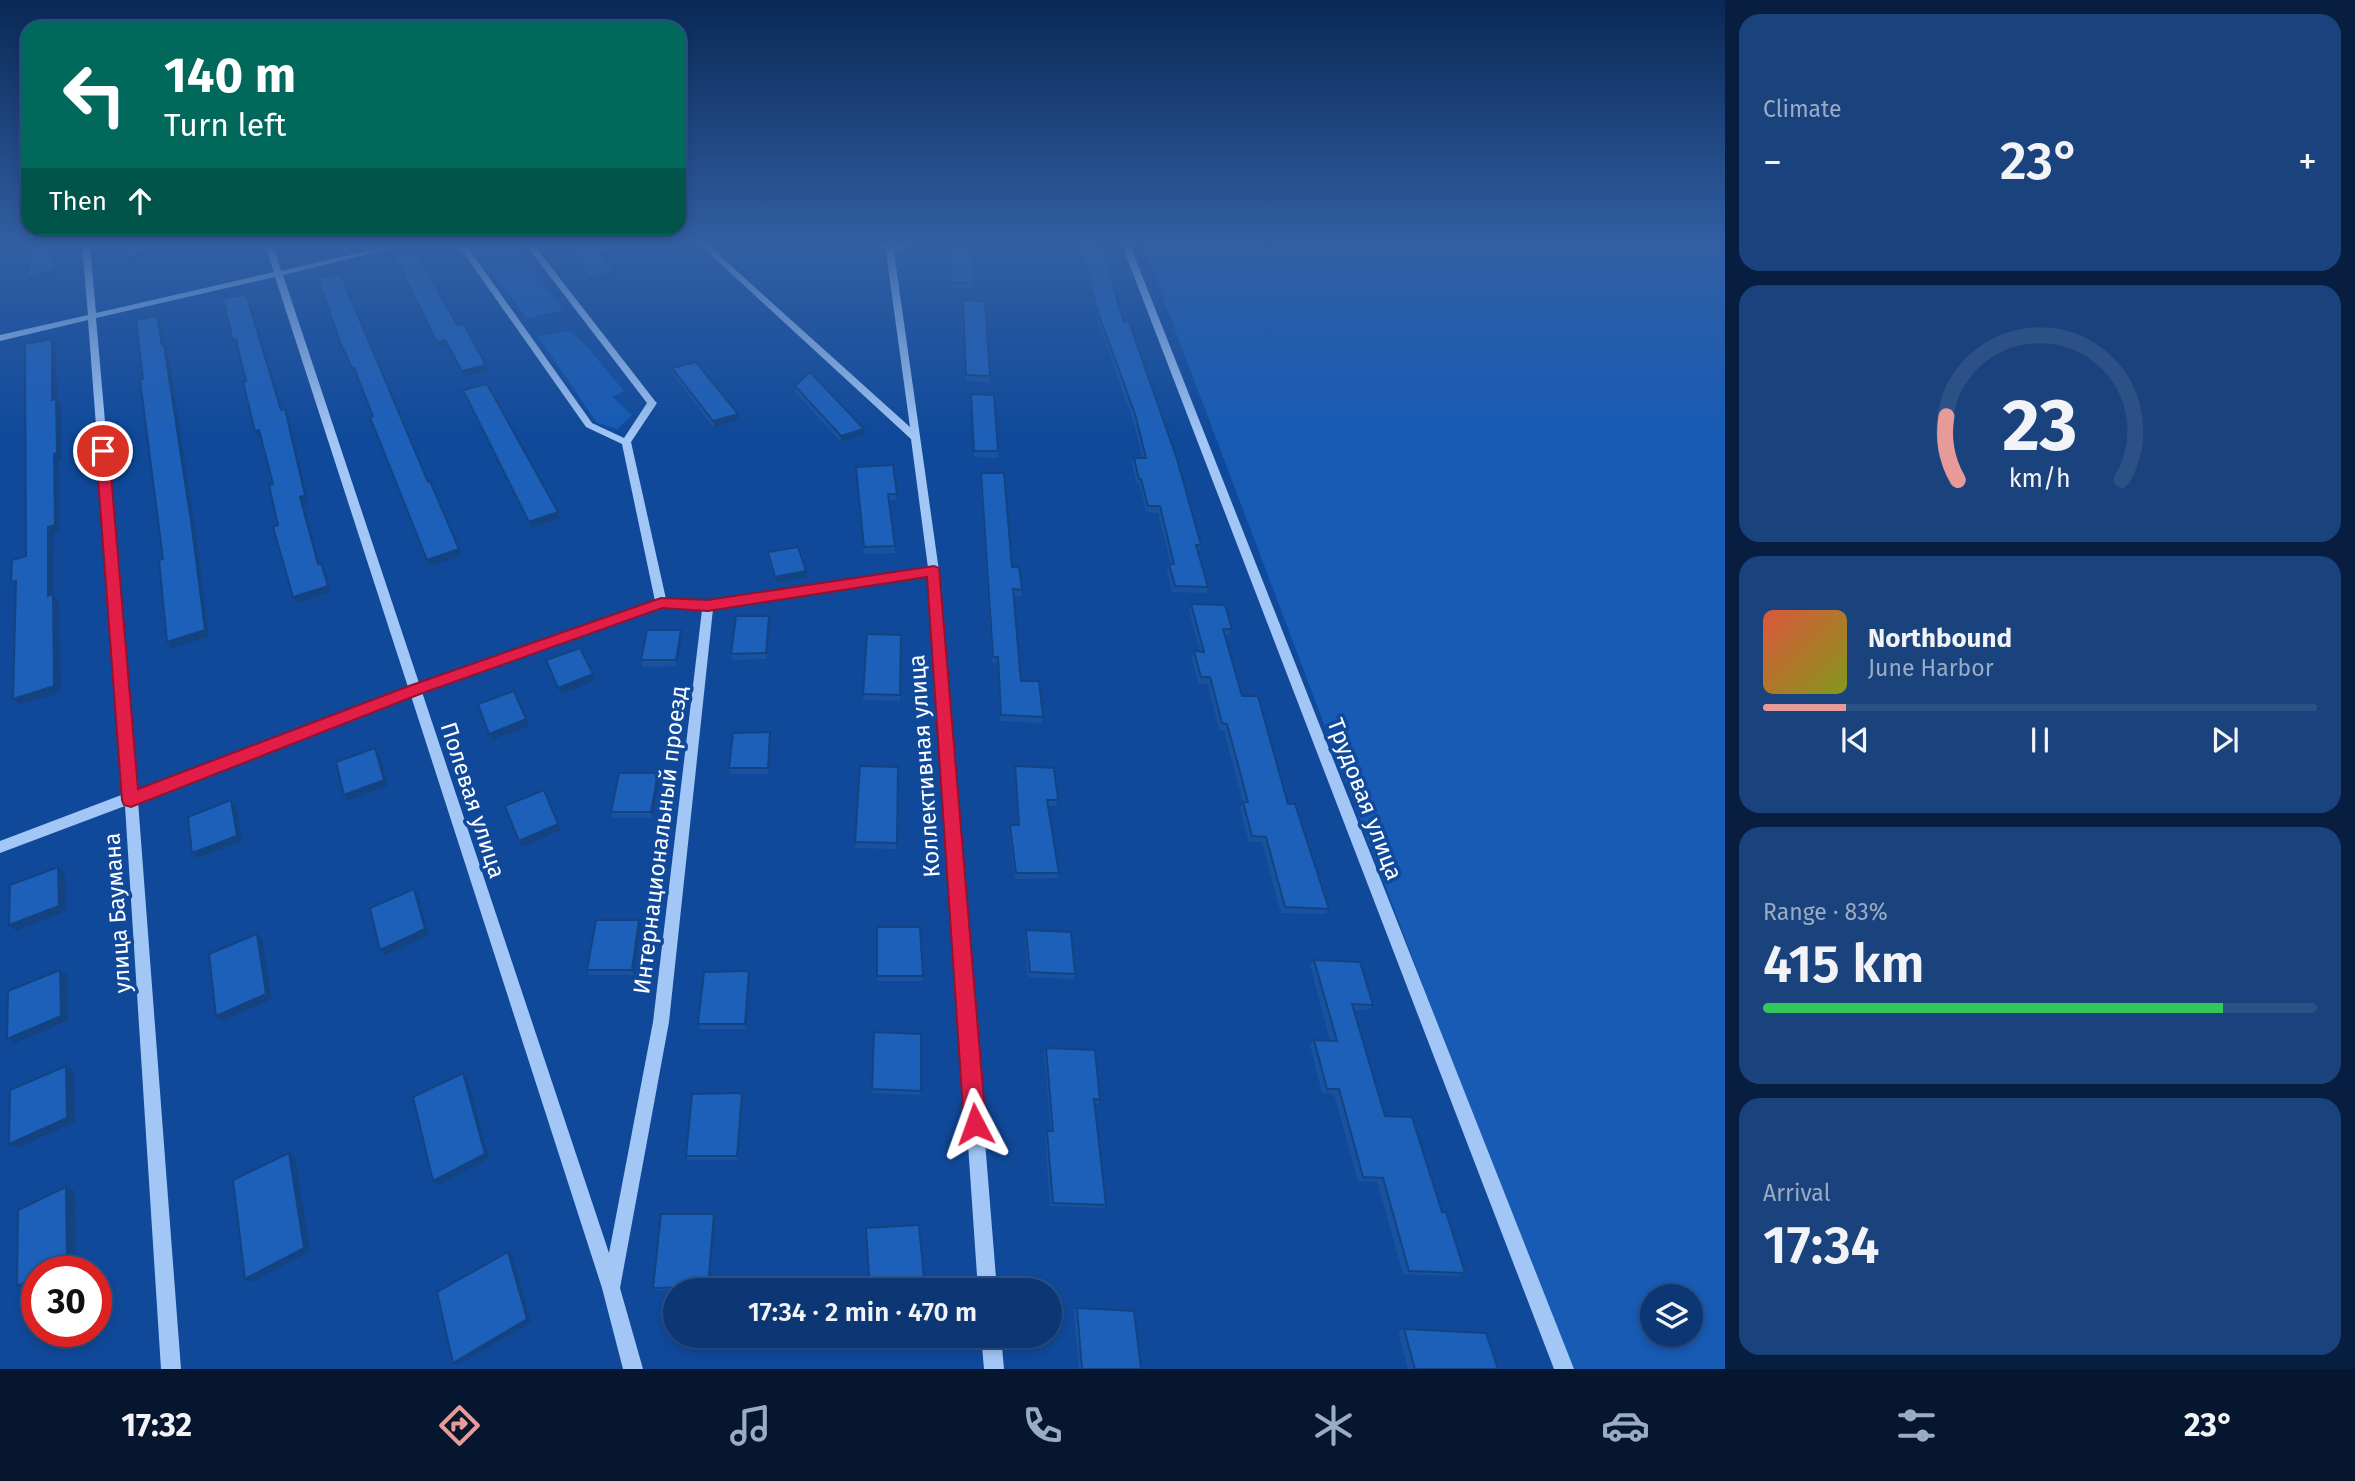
<!DOCTYPE html>
<html lang="en">
<head>
<meta charset="utf-8">
<style>
	:root { --surface:#0c3774; --page:#1a427c; --text:#f1f3f6; --muted:#9aacc5; --line:#2c5186; --accent:#e69b98 }
	body { margin:0; font-family:"Fira Sans",sans-serif; background:var(--page); color:var(--text); height:100vh; display:flex; flex-direction:column; font-size:26px; white-space:nowrap }
	* { box-sizing:border-box; margin:0 }
	p { font-size:23px; color:var(--muted) }
	.icon { flex:none; width:38px; height:38px; fill:none; stroke:currentColor; stroke-width:2; stroke-linecap:round; stroke-linejoin:round }
	.map { position:relative; flex:1; overflow:hidden }
	.details { display:flex; flex-direction:column; gap:14px; padding:14px; background:#071e40; width:630px }
	.details>* { flex:none }
	.banner { position:absolute; left:21px; top:21px; width:665px; height:214px; border-radius:21px; box-shadow:0 4px 10px #0003,0 0 0 2px var(--line); background:#00695c; color:#fff; overflow:hidden }
	.fabs { position:absolute; left:1640px; top:1284px; display:grid; gap:14px }
	.fabs a { display:grid; place-items:center; width:63px; height:63px; border-radius:50%; background:var(--surface); box-shadow:0 4px 10px #0003,0 0 0 2px var(--line); font-size:35px }
	.speed { position:absolute; left:21px; top:1256px; display:flex; gap:14px; font-size:35px; font-weight:700; text-align:center }
	.speed>* { display:grid; place-content:center; width:91px; height:91px; border-radius:50%; background:var(--surface); box-shadow:0 4px 10px #0003,0 0 0 2px var(--line); line-height:1 }
	.speed .limit { border:10px solid #d22; background:#fff; color:#111 }
	.pin { position:absolute; display:grid; place-items:center; width:60px; height:60px; color:#fff; margin:-30px; border:4px solid #fff; border-radius:50%; box-shadow:0 2px 7px #0007 }
	.me { position:absolute; width:77px; margin:-38px; rotate:356deg; stroke-linejoin:round; filter:drop-shadow(0 0 5px #0008) }
	.turn { display:flex; align-items:center; gap:24px; height:147px; padding:0 28px; font-size:32px }
	.turn .icon { width:91px; height:91px; stroke-width:2.5 }
	.turn b { display:block; font-size:49px; line-height:60px }
	.then { display:flex; align-items:center; height:66px; padding:0 28px; background:#0003; gap:14px; font-size:26px }
	.big { font-size:52px; font-weight:600; line-height:1.1 }
	.details .tile { flex:1; display:flex; flex-direction:column; justify-content:center; gap:10px; min-width:0; padding:0 24px; border-radius:21px; background:var(--page) }
	.details .dial { align-items:center; gap:0 }
	.dial svg { height:182px; overflow:visible; fill:none; stroke:var(--line); stroke-width:7; stroke-linecap:round; text-anchor:middle }
	.dial text { fill:var(--text); stroke:none }
	.song { display:flex; align-items:center; gap:21px }
	.cover { width:84px; height:84px; border-radius:10px; background:linear-gradient(135deg,hsl(10 70% 55%),hsl(70 70% 35%)) }
	.played { height:7px; border-radius:4px; background:linear-gradient(90deg,var(--accent) 15%,var(--line) 15%) }
	.keys { display:flex; justify-content:space-around; direction:ltr }
	.heat { display:flex; justify-content:space-between; align-items:center; font-size:38px; direction:ltr }
	.charge { height:10px; border-radius:5px; background:linear-gradient(90deg,#34c759 83%,var(--line) 0) }
	.trip { position:absolute; left:663px; top:1278px; width:399px; height:70px; border-radius:35px; background:var(--surface); box-shadow:0 4px 10px #0003,0 0 0 2px var(--line); font-weight:600; line-height:70px; text-align:center }
	.tabs { display:flex; height:112px; justify-content:space-around; align-items:center; background:#05162e; color:var(--muted) }
	.tabs .icon { width:49px; height:49px }
	.tabs .active { color:var(--accent) }
	.tabs b { font-size:32px; color:var(--text) }
	main { display:flex; flex:1; min-height:0 }
	.map>svg:first-child { display:block }
</style>
</head>
<body>
<main>
<div class="map">
<svg width="1725" height="1369" viewBox="0 0 1725 1369">
	<rect width="100%" height="100%" fill="#10499a"/>
	<!-- green -->
	<g fill="#175bb5" fill-rule="evenodd">
		<path d="M470,245H514L563,310L527,318Z"/>
		<path d="M1143,245H1725V1369H1568ZM1652,1297H1690V1335H1652Z"/>
		<path d="M570,331L588,348L624,391L613,397L632,415L617,429L597,423L538,336Z"/>
	</g>
	<g fill="none" stroke-linecap="round" stroke-linejoin="round">
		<!-- minor -->
		<g fill="#a2c6f5" fill-rule="evenodd">
			<path d="M82,245H90L96,313L274,272L265,245H273L281,271L392,245H406L283,275L419,683L655,601L622,444L586,427L458,245H466L592,423L624,438L647,403L526,245H534L655,401L657,403L631,442L666,599L708,602L928,568L911,439L700,245H708L910,427L886,252L879,245H887L891,248L902,245H914L894,252L939,571L997,1290H978L929,576L713,609L669,1022L620,1288L643,1369H623L602,1288L411,696L138,801L181,1369H161L125,806L0,853V841L124,794L88,320L0,341V335L88,315ZM275,277L408,687L137,789L96,318ZM662,607L702,610L653,1022L609,1253L422,692Z"/>
			<path d="M1122,245H1130L1574,1369H1554Z"/>
			<path d="M981,1335H1001L1004,1369H984Z"/>
		</g>
	</g>
	<!-- wall -->
	<g fill="#1953a0">
		<path d="M562,245H661L604,258L615,271L616,277L590,283Z"/>
		<path d="M1077,245H1101L1124,322L1201,545L1199,551H1198L1208,587L1206,593L1172,592L1167,570L1169,564H1171L1158,513L1146,512L1140,485H1137L1132,464L1134,458H1143L1133,421L1097,319Z"/>
		<path d="M950,246L974,283V289H951Z"/>
		<path d="M394,256L488,371L464,377L448,346L439,348Z"/>
		<path d="M963,300L990,376V382L966,381Z"/>
		<path d="M672,368L738,414L739,420L714,428L673,374Z"/>
		<path d="M795,386L864,435L841,442L795,392Z"/>
		<path d="M463,390L558,512L560,519L531,528Z"/>
		<path d="M971,394L998,451V458L974,457Z"/>
		<path d="M856,467L897,494L896,500H889L895,546V553L864,554Z"/>
		<path d="M981,473L1012,567L1022,590L1021,596H1014L1021,681L1043,717L1041,723L1000,721L997,663H992L980,479Z"/>
		<path d="M768,552L806,571L807,577L776,583L768,558Z"/>
		<path d="M1191,604L1232,629L1229,635H1225L1242,696L1288,804L1329,909L1325,914L1281,913L1262,842H1249L1240,808L1243,803L1224,730H1219L1208,684L1198,683L1192,658L1194,651H1200L1189,610Z"/>
		<path d="M770,622L767,659L732,660L731,654Z"/>
		<path d="M681,630L682,637L677,666L642,667L641,660Z"/>
		<path d="M867,634L900,695V701L863,700Z"/>
		<path d="M771,738L768,774H730L729,768Z"/>
		<path d="M1015,766L1058,800L1056,806H1048L1059,873L1057,878L1015,879L1009,831L1010,825H1018L1014,772Z"/>
		<path d="M898,767L896,849L855,848V842Z"/>
		<path d="M659,779L653,818H613L611,812Z"/>
		<path d="M641,926L634,975H589L587,970Z"/>
		<path d="M877,927L923,976L922,981H877Z"/>
		<path d="M1026,930L1075,974L1074,979L1028,977L1025,936Z"/>
		<path d="M1314,960L1373,1005L1368,1010H1354L1385,1116L1442,1212L1465,1273L1459,1276L1403,1274L1377,1182L1358,1181L1334,1094L1322,1093L1310,1045L1314,1040L1330,1041L1310,965Z"/>
		<path d="M750,976L746,1029H700L698,1024Z"/>
		<path d="M874,1032L921,1091L920,1095L872,1093Z"/>
		<path d="M1046,1048L1100,1100L1098,1104H1095L1106,1205L1103,1208L1050,1206L1045,1135L1047,1131H1051L1044,1053Z"/>
		<path d="M743,1098L738,1160H688L686,1156Z"/>
		<path d="M714,1214L716,1217L709,1289L655,1290L653,1288Z"/>
		<path d="M1077,1308L1141,1369H1079L1074,1310Z"/>
		<path d="M1404,1329L1498,1369H1408L1398,1332Z"/>
		<path d="M872,1335H929V1338L872,1341Z"/>
	</g>
	<!-- shaded-wall -->
	<g fill="#144382">
		<path d="M54,245H58V277L32,282L28,277Z"/>
		<path d="M148,245H150L152,258L129,263L126,257Z"/>
		<path d="M636,245H661L601,259L600,253Z"/>
		<path d="M615,271L616,277L590,283L589,278Z"/>
		<path d="M246,294L249,299L284,416L281,410Z"/>
		<path d="M157,315L161,321L165,351L162,345Z"/>
		<path d="M52,339L56,345L57,399L61,405L62,460H59L60,531L54,533L53,595L59,601L61,692L19,705L13,699L48,596L52,400Z"/>
		<path d="M445,340L448,346L439,348L437,342Z"/>
		<path d="M164,345L168,351L196,535L209,636L172,649L167,642Z"/>
		<path d="M486,365L488,371L464,377L462,371Z"/>
		<path d="M285,409L288,415L308,501L303,503L322,571L318,564L300,497Z"/>
		<path d="M738,414L739,420L714,428L713,421Z"/>
		<path d="M864,429V435L841,442V436Z"/>
		<path d="M259,430L262,436L259,437L255,431Z"/>
		<path d="M558,512L560,519L531,528L529,522Z"/>
		<path d="M459,549L462,555L430,566L427,560Z"/>
		<path d="M321,563L325,570L331,592L297,603L293,597Z"/>
		<path d="M806,571L807,577L776,583L775,577Z"/>
		<path d="M769,616L770,622L767,659L766,653Z"/>
		<path d="M681,630L682,637L677,666L676,660Z"/>
		<path d="M593,674L595,681L561,694L558,688Z"/>
		<path d="M526,719L529,726L492,740L489,734Z"/>
		<path d="M770,732L771,738L768,774V768Z"/>
		<path d="M375,748L379,754L388,785L348,801L344,795Z"/>
		<path d="M658,773L659,779L653,818L651,812Z"/>
		<path d="M544,790L561,830L522,847L519,841Z"/>
		<path d="M231,800L236,806L242,841L198,858L192,853Z"/>
		<path d="M58,867L65,873L66,911L16,931L9,925Z"/>
		<path d="M414,889L418,895L429,935L385,955L380,950Z"/>
		<path d="M639,920L641,926L634,975L632,970Z"/>
		<path d="M257,934L262,939L272,999L222,1021L216,1016Z"/>
		<path d="M60,970L68,975V1021L15,1043L7,1039Z"/>
		<path d="M749,971L750,976L746,1029L745,1024Z"/>
		<path d="M66,1066L74,1070L75,1122L18,1148L9,1144Z"/>
		<path d="M463,1073L467,1077L489,1158L438,1185L433,1181Z"/>
		<path d="M742,1093L743,1098L738,1160L737,1156Z"/>
		<path d="M289,1153L295,1157L310,1251L252,1282L245,1279Z"/>
		<path d="M66,1187L75,1191L76,1265L60,1272H45Z"/>
		<path d="M714,1214L716,1217L709,1289L708,1287Z"/>
		<path d="M508,1252L512,1255L531,1322L458,1365L453,1363Z"/>
		<path d="M37,1276V1284L27,1289L17,1286Z"/>
	</g>
	<!-- building -->
	<g fill="#1d60ba" stroke="#144382" stroke-width="2">
		<path d="M30,245H54V271L28,277Z"/>
		<path d="M124,245H148L149,252L126,257Z"/>
		<path d="M565,245H636L600,253L615,271L589,278Z"/>
		<path d="M1079,245H1101L1124,322H1129L1177,459L1201,545H1196L1208,587L1175,586L1169,564H1174L1160,506H1148L1141,479H1139L1134,458H1146L1135,414L1098,313Z"/>
		<path d="M950,246H972L974,283H951Z"/>
		<path d="M416,251L457,325L464,324L486,365L462,371L445,340L437,342L394,256Z"/>
		<path d="M340,273L428,482L430,481L459,549L427,560L370,417L373,416L354,368H352L340,342L318,278Z"/>
		<path d="M246,294L281,410L285,409L305,495L300,497L318,564L321,563L328,586L293,597L273,527L278,525L269,485L273,484L259,430L255,431L243,382L246,381L236,340L233,341L223,299Z"/>
		<path d="M963,300L985,301L990,376L966,375Z"/>
		<path d="M157,315L162,345H164L192,528L205,630L167,642L159,560L163,559L140,380L143,379L136,320Z"/>
		<path d="M52,339V400L56,399L57,453L54,454L55,525L48,527V596L53,594L54,686L13,699L16,581L11,582L12,560L26,556L25,344Z"/>
		<path d="M696,362L738,414L713,421L672,368Z"/>
		<path d="M810,372L864,429L841,436L795,386Z"/>
		<path d="M487,384L558,512L529,522L463,390Z"/>
		<path d="M971,394L994,395L998,451H974Z"/>
		<path d="M893,465L897,494H888L895,546L864,547L856,467Z"/>
		<path d="M981,473H1004L1012,567H1019L1022,590L1013,589L1021,681H1039L1043,717L1001,715L998,657H993Z"/>
		<path d="M798,547L806,571L775,577L768,552Z"/>
		<path d="M1191,604L1225,605L1232,629H1223L1242,696H1258L1288,804H1295L1329,909L1285,907L1266,837L1252,836L1243,802H1248L1227,724L1222,723L1210,677H1201L1194,651L1204,652Z"/>
		<path d="M736,616H769L766,653L731,654Z"/>
		<path d="M647,630H681L676,660H641Z"/>
		<path d="M867,634L901,635L900,695L863,694Z"/>
		<path d="M580,648L593,674L558,688L546,660Z"/>
		<path d="M514,691L526,719L489,734L478,704Z"/>
		<path d="M770,732L768,768H729L733,733Z"/>
		<path d="M375,748L384,780L344,795L336,762Z"/>
		<path d="M860,766L898,767L897,843L855,842Z"/>
		<path d="M1015,766L1054,768L1058,800H1047L1059,873H1016L1010,825H1019Z"/>
		<path d="M619,773H658L651,812H611Z"/>
		<path d="M544,790L558,824L519,841L505,806Z"/>
		<path d="M231,800L237,836L192,853L188,817Z"/>
		<path d="M58,867L59,906L9,925L10,885Z"/>
		<path d="M414,889L425,929L380,950L370,908Z"/>
		<path d="M596,920H639L632,970H587Z"/>
		<path d="M877,927H920L923,976H877Z"/>
		<path d="M1026,930L1071,932L1075,974L1030,972Z"/>
		<path d="M257,934L266,994L216,1016L209,954Z"/>
		<path d="M1314,960L1360,962L1373,1005L1352,1004L1385,1116L1412,1117L1442,1212H1446L1465,1273L1409,1271L1383,1178L1363,1177L1339,1089H1327L1314,1040L1337,1041Z"/>
		<path d="M60,970L61,1016L7,1039L8,991Z"/>
		<path d="M749,971L745,1024H698L704,972Z"/>
		<path d="M874,1032L921,1034V1091L872,1089Z"/>
		<path d="M1046,1048L1095,1050L1100,1100L1094,1099L1106,1205L1053,1203L1047,1131H1053Z"/>
		<path d="M66,1066L67,1118L9,1144L10,1090Z"/>
		<path d="M463,1073L485,1154L433,1181L413,1097Z"/>
		<path d="M742,1093L737,1156H686L692,1094Z"/>
		<path d="M289,1153L304,1248L245,1279L233,1180Z"/>
		<path d="M66,1187L67,1262L45,1272H37V1276L17,1286L18,1210Z"/>
		<path d="M661,1214H714L708,1287L653,1288Z"/>
		<path d="M919,1225L925,1290H870L866,1228Z"/>
		<path d="M508,1252L527,1319L453,1363L437,1292Z"/>
		<path d="M1077,1308L1134,1311L1141,1369H1082Z"/>
		<path d="M1404,1329L1486,1333L1498,1369H1415Z"/>
		<path d="M872,1335H929L872,1339Z"/>
	</g>
	<!-- sky -->
	<linearGradient id="sky" x2="0" y2="1"><stop stop-color="#092855"/><stop offset="0.56" stop-color="#315fa3"/><stop offset="1" stop-color="#315fa3" stop-opacity="0"/></linearGradient>
	<rect width="1725" height="437" fill="url(#sky)"/>
	<!-- route -->
	<path fill="#e11d48" stroke="#92132f" stroke-width="2" d="M103,447L109,451L138,789L409,686L661,598L708,600L934,566L939,568L986,1124L983,1132L975,1135L967,1132L964,1124L927,577L708,611L662,608L420,694L131,807L124,805L122,800L96,451Z"/>
	<g text-anchor="middle" dominant-baseline="central" stroke-width="7" stroke-linejoin="round" paint-order="stroke">
		<!-- street labels -->
		<g font-size="23" fill="#fff" stroke="#10499a">
			<text transform="translate(924 766) rotate(-94)">Коллективная улица</text>
			<text transform="translate(1365 799) rotate(69)">Трудовая улица</text>
			<text transform="translate(473 800) rotate(72)">Полевая улица</text>
			<text transform="translate(660 840) rotate(-83)">Интернациональный проезд</text>
			<text transform="translate(117 913) rotate(-94)">улица Баумана</text>
		</g>
	</g>
</svg>
<div class="fabs">
<a><svg class="icon" aria-label="layers" viewBox="0 0 24 24"><path d="M12 4l9 5-9 5-9-5zM3 14l9 5 9-5"/></svg></a>
</div>
<div class="speed"><div class="limit">30</div></div>
<div class="pin" style="left:103px;top:451px;background:#d93025"><svg class="icon" aria-label="arrive" viewBox="0 0 24 24"><path d="M6 21V4h12l-3 4 3 4H6"/></svg></div>
<svg class="me" style="left:975px;top:1124px" viewBox="-20 -20 40 40"><path d="M0-17L14 15 0 8-14 15z" fill="#e11d48" stroke="#fff" stroke-width="4"/></svg>
<div class="trip">17:34 · 2 min · 470 m</div>
<div class="banner">
<div class="turn"><svg class="icon" aria-label="left" viewBox="0 0 24 24"><path d="M17 20v-9H6M10 6l-5 5 5 5"/></svg><div><b>140 m</b>Turn left</div></div>
<div class="then">Then<svg class="icon" aria-label="ahead" viewBox="0 0 24 24"><path d="M12 20V5M6 11l6-6 6 6"/></svg></div>
</div>
</div>
<section class="details">
<div class="tile"><p>Climate</p>
<div class="heat"><a>−</a><b class="big">23°</b><a>+</a></div>
</div>
<div class="tile dial"><svg viewBox="0 0 100 80">
<path d="M14 69A42 42 0 1 1 86 69"/>
<path d="M14 69A42 42 0 0 1 9 41" stroke="#e69b98"/>
<text x="50" y="56" font-size="32" font-weight="700">23</text>
<text x="50" y="72" font-size="11">km/h</text>
</svg></div>
<div class="tile">
<div class="song"><i class="cover"></i><div><b>Northbound</b><p>June Harbor</p></div></div>
<div class="played"></div>
<div class="keys"><svg class="icon" aria-label="previous" viewBox="0 0 24 24"><path d="M18 5L8 12l10 7zM5 5v14"/></svg><svg class="icon" aria-label="pause" viewBox="0 0 24 24"><path d="M8 5v14M16 5v14"/></svg><svg class="icon" aria-label="next" viewBox="0 0 24 24"><path d="M6 5l10 7-10 7zM19 5v14"/></svg></div>
</div>
<div class="tile"><p>Range · 83%</p><b class="big">415 km</b><div class="charge"></div></div>
<div class="tile"><p>Arrival</p><b class="big">17:34</b></div>
</section>
</main>
<nav class="tabs">
<b>17:32</b>
<svg class="icon active" aria-label="directions" viewBox="0 0 24 24"><path d="M12 3l9 9-9 9-9-9zM9 14v-3h6M13 9l2 2-2 2"/></svg>
<svg class="icon" aria-label="music" viewBox="0 0 24 24"><path d="M9 18V5l10-2v13"/><circle cx="6" cy="18" r="3"/><circle cx="16" cy="16" r="3"/></svg>
<svg class="icon" aria-label="phone" viewBox="0 0 24 24"><path d="M5 4h4l2 5-3 2q2 4 5 5l2-3 5 2v4C11 20 4 13 5 4z"/></svg>
<svg class="icon" aria-label="climate" viewBox="0 0 24 24"><path d="M12 3v18M4 7l16 10M4 17L20 7"/></svg>
<svg class="icon" aria-label="car" viewBox="0 0 24 24"><path d="M5 17H2v-5l4-1 3-4h7l3 4 3 1v5h-3M9 17h6M6 11h13"/><circle cx="7" cy="17" r="2"/><circle cx="17" cy="17" r="2"/></svg>
<svg class="icon" aria-label="filters" viewBox="0 0 24 24"><path d="M4 7h16M4 17h16"/><circle cx="9" cy="7" r="2"/><circle cx="15" cy="17" r="2"/></svg>
<b>23°</b>
</nav>
</body>
</html>
